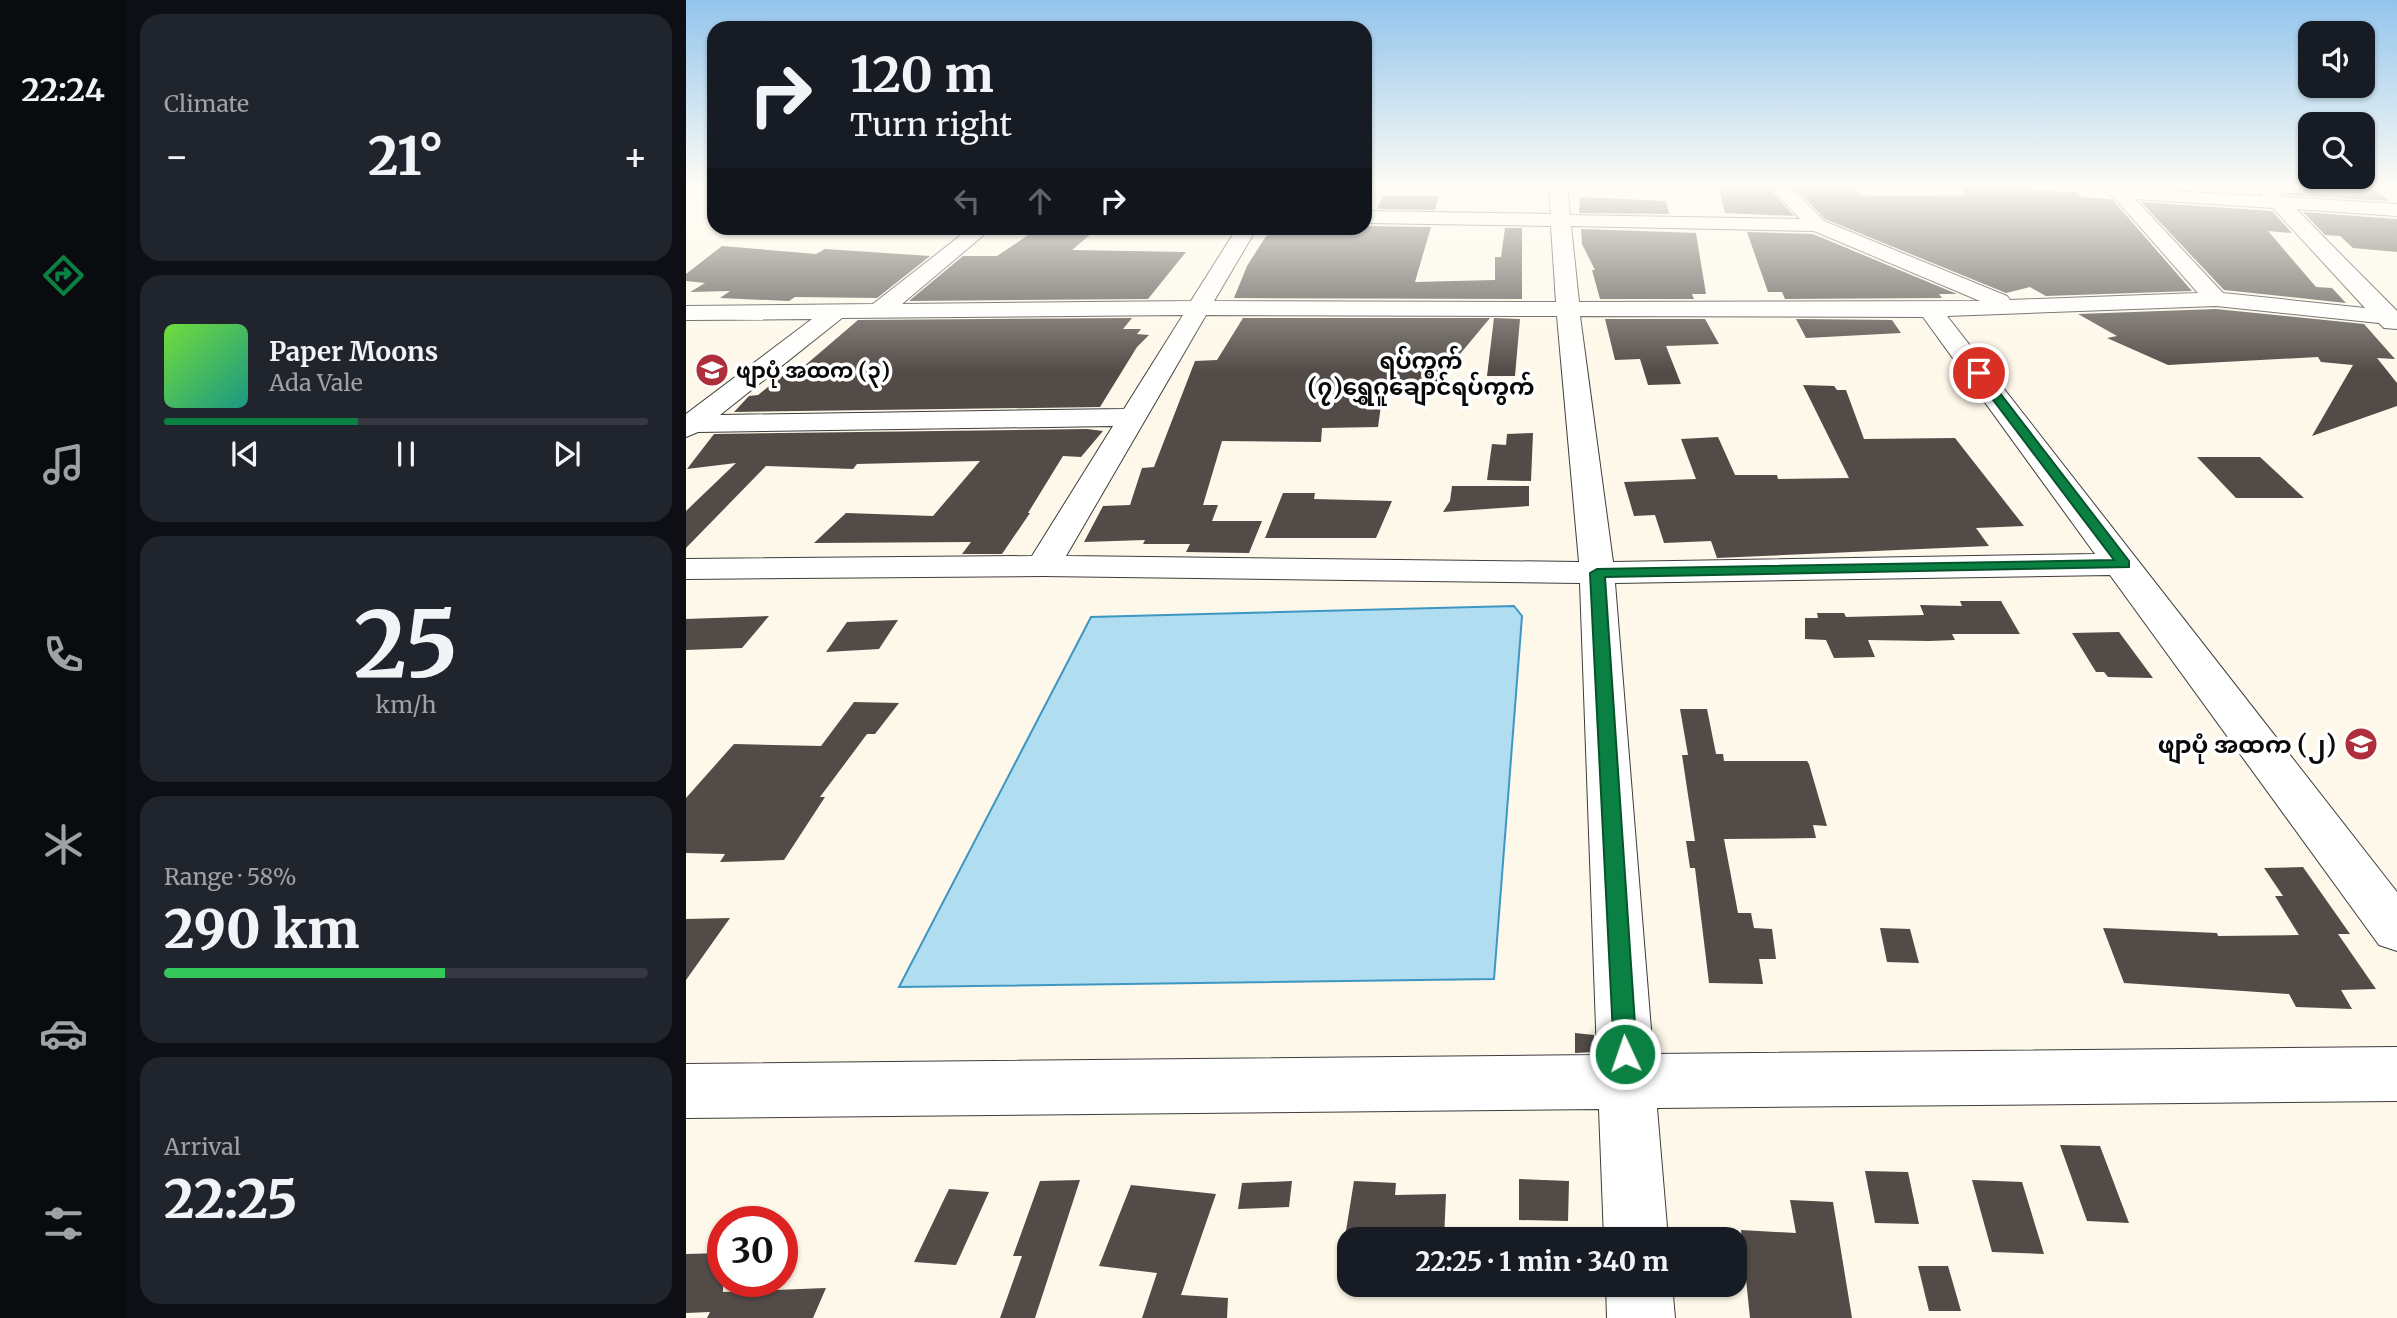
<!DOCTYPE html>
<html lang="en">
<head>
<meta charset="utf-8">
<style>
	:root { --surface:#171b24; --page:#20242c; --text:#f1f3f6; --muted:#9ea1a6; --line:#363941; --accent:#0b8043 }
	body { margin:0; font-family:Merriweather,"Noto Sans Myanmar",serif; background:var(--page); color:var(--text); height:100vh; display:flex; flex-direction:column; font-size:26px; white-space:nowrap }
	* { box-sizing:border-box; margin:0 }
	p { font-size:23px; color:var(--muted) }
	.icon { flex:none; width:38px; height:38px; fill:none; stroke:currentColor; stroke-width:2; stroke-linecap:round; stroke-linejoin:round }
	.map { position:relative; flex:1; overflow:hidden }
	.panel { display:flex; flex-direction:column; gap:14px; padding:14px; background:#0d0f14; width:560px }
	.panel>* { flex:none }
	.banner { position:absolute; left:21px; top:21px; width:665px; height:214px; border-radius:21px; box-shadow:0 2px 5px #0004; background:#171b24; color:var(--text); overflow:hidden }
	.tools { position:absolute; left:1612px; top:21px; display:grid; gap:14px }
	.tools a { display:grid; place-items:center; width:77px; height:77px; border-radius:14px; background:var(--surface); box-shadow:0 2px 5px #0004; font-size:35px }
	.speed { position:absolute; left:21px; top:1206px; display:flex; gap:14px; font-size:35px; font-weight:700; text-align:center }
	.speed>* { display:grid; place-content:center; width:91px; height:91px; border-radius:50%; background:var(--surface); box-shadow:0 2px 5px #0004; line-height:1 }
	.speed .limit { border:10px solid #d22; background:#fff; color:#111 }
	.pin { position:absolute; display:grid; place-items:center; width:60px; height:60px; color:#fff; margin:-30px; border:4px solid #fff; border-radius:50%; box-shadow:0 2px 7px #0007 }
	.me { position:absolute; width:77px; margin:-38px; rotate:357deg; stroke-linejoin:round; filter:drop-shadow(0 0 5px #0008) }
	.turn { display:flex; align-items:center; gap:24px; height:147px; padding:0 28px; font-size:32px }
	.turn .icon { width:91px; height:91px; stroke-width:2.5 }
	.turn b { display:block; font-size:49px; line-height:60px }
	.lanes { display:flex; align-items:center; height:66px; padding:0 28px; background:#0003; justify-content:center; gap:35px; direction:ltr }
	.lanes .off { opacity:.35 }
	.big { font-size:52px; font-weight:800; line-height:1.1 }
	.panel .tile { flex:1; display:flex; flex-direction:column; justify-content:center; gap:10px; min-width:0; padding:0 24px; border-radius:21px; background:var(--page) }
	.panel .dial { align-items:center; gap:0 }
	.dial b { font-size:91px; line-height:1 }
	.song { display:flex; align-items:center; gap:21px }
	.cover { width:84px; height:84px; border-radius:10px; background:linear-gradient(135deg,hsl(100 70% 55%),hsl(170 70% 35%)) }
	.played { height:7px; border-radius:4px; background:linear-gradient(90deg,var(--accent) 40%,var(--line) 40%) }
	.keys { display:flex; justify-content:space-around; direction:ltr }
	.heat { display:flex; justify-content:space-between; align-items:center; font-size:38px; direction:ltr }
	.charge { height:10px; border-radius:5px; background:linear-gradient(90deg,#34c759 58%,var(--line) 0) }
	.trip { position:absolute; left:651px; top:1227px; width:410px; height:70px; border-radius:21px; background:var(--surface); box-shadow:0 2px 5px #0004; font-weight:800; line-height:70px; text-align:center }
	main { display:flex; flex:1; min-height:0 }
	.tabs { display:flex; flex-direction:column; width:126px; justify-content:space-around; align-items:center; background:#090b0e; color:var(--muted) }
	.tabs .icon { width:49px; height:49px }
	.tabs .active { color:var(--accent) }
	.tabs b { font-size:32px; color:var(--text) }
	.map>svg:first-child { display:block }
</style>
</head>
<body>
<main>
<nav class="tabs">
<b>22:24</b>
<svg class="icon active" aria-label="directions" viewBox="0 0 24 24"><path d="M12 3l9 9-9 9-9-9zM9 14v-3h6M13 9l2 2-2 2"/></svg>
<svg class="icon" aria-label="music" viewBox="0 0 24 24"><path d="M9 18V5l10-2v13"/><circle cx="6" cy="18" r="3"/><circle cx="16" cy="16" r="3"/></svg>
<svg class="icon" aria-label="phone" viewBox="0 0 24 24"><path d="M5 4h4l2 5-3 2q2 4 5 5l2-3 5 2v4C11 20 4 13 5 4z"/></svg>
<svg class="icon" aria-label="climate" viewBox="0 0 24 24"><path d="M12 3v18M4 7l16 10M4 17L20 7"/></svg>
<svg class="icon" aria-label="car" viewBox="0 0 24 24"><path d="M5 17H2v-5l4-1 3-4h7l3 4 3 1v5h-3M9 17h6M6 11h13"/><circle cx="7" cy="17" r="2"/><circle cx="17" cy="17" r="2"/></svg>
<svg class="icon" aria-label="filters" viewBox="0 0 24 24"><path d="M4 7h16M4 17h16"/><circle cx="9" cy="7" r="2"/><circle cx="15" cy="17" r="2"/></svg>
</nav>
<section class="panel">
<div class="tile"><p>Climate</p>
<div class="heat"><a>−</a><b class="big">21°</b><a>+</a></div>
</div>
<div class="tile">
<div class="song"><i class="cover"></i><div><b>Paper Moons</b><p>Ada Vale</p></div></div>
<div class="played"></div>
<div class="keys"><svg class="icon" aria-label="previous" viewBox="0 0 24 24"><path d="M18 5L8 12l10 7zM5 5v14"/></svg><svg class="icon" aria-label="pause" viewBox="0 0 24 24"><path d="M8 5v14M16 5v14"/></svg><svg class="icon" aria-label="next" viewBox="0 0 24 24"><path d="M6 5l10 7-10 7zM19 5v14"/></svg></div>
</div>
<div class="tile dial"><b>25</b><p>km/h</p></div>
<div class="tile"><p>Range · 58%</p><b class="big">290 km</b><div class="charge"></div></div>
<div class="tile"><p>Arrival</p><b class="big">22:25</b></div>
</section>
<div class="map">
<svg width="1711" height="1318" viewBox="0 0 1711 1318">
	<rect width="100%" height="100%" fill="#fdf8e9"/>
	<!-- water -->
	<path fill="#b1ddf1" stroke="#3e96c2" stroke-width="2" d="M828,606L836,616L808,979L213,987L405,617Z"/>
	<!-- building -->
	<g fill="#524b47">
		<path d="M1033,187H1082L1108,216L1039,213Z"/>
		<path d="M1108,187H1166L1175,195L1201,196L1281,195L1274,187H1342L1345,190L1391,192L1395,197L1426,199L1506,291L1360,296L1344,287L1320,293L1139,219Z"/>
		<path d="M1605,187H1686L1703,201L1602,195L1600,193H1611Z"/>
		<path d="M697,196H753L749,210L691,209Z"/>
		<path d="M894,197L980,201L983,214L893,213Z"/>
		<path d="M1455,202L1586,211L1606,233L1582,231L1630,287L1646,288L1660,303L1538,290Z"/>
		<path d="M1617,212L1711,219V252L1667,248L1654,236L1639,235Z"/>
		<path d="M683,226L745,227L729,282L809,280V257H815L819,228H836V299L548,298L561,266L584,230Z"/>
		<path d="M353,228H412L386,250L500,252L462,299L223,301L277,256H311Z"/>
		<path d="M895,229L1010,233L1020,294H1006L1008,299H914L906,270H909L896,244Z"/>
		<path d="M1061,232L1127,234L1271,294H1253L1256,298L1099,299L1096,292H1082Z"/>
		<path d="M36,246L130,254L139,249L244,256L191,298L109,297L103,301L34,298L44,291L4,292L19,283L0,281V274Z"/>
		<path d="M1530,309L1678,324L1709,359L1691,358L1711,383V406L1626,436L1667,365L1635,362L1632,357L1482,365L1421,338L1431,336L1392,314Z"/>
		<path d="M446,318L437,329H455L451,334L463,335L451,347L414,407L48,412L63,396L72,395L106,368H116L172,320Z"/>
		<path d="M557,318H804L739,396L697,391L692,427L636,428L635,442L536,441L517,505H532L526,521H576L563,553L500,552L504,544H457L459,540L398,542L417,506L444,505L456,468L468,467L509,361L531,360Z"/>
		<path d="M808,318L834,319L829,376H801Z"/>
		<path d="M919,319H1019L1033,344L980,346L995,384L962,385L954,359L929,360Z"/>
		<path d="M1110,319L1206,320L1215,333L1120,338Z"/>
		<path d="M1117,385L1148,386L1151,390H1160L1178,439L1269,438L1338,526L1290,528L1303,546L1031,558L1025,541L978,543L969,515L948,516L938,482L1010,479L995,439L1032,437L1049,475H1091L1092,479L1163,478Z"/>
		<path d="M401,429L417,431L395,457L377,456L342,513H344L316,554H276L285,542L128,543L160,513L247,516L294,461L171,464L167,469L80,466L0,548V511L50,463L1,469L28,434Z"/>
		<path d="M847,433L845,481L801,480L806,444L820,445L821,434Z"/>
		<path d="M1511,457H1574L1618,498H1550Z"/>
		<path d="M766,486H843V506L757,512L764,501Z"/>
		<path d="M597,493H629L628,499L706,501L690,538H579Z"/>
		<path d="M1274,601H1315L1334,634H1266L1269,640L1243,641L1182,640L1189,657L1148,658L1140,640L1119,639V618H1132L1131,613H1158L1160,617L1238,615L1234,605L1276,606Z"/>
		<path d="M83,616L56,648L0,650V619Z"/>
		<path d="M212,620L193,649L140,652L161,622Z"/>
		<path d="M1433,632L1467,678L1422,677L1418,672H1410L1386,633Z"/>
		<path d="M168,702L213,703L189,734H181L134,797H139L98,860L34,862L39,854L0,853V798L48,744L135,746Z"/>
		<path d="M994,709H1021L1030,754H1037L1038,761H1121L1123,764L1141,826L1127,825L1130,838L1038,839L1052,913H1065L1068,928L1086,929L1090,959H1073L1077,984L1023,983L1009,868H1004L1000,841H1009L996,755H1002Z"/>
		<path d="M1617,867L1664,934H1652L1690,989L1655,990L1666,1009L1610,1007L1603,994L1438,983L1417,928L1531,933L1532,936L1613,935L1589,896H1597L1578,868Z"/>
		<path d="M44,918L0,980V919Z"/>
		<path d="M1194,928L1224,929L1233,963L1201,962Z"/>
		<path d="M889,1033L908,1035V1052L889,1053Z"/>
		<path d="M1374,1145L1414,1146L1443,1223L1401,1221Z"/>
		<path d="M1179,1171L1222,1172L1233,1224L1189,1223Z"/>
		<path d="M833,1179L883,1181L882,1221L833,1220Z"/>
		<path d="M394,1180L349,1318H314L336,1256H327L354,1181Z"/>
		<path d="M1286,1180L1336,1182L1358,1254L1306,1252Z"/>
		<path d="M606,1181L603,1207L552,1209L556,1183Z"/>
		<path d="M668,1181L710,1183L709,1195L760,1194L758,1239L659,1237Z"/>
		<path d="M445,1185L530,1194L495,1295L542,1298L541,1318H456L471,1273L413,1266Z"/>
		<path d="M263,1189L303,1192L270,1265L228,1262Z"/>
		<path d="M1104,1200L1147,1202L1166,1318H1064L1055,1230L1110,1233Z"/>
		<path d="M37,1253V1292L140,1288L127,1318H21L24,1312L0,1313V1254Z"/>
		<path d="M1232,1266H1262L1275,1311H1243Z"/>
	</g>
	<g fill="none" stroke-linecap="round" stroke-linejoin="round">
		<defs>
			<g id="minor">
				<path d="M863,187H881L884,215L1114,219L1085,187H1104L1138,221L1321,296L1324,300L1512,293L1427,196L1413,187L1576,196L1573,191L1576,187H1588L1598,197L1711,204V216L1610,209L1711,311V329L1698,328L1693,323L1530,306L1261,316L1711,892V951L1693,945L1424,575L929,583L967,1054L1711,1047V1101L971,1108L982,1239H918L913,1109L0,1118V1064L911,1055L894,583L357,576L0,579V559L346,556L427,426L12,432L0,437V414L126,319L0,320V306L187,304L284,228H306L216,304L505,301L551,228H571L528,301L870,302L865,226L679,223V211L865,214ZM1449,199L1587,208L1679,308L1537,293ZM885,226L1128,231L1294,301L893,302ZM497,315L438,409L34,415L156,318ZM520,315L871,316L893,562L380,556ZM894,316L1237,317L1409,554L927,562Z"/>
				<path d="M920,1284H986L989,1318H921Z"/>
			</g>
		</defs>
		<!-- minor casing -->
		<use href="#minor" stroke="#3d3d3d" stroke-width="2"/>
		<!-- minor -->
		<use href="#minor" fill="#fff" fill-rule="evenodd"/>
	</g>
	<!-- sky -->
	<linearGradient id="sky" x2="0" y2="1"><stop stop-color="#92c4ec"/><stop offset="0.5" stop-color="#fefcf5"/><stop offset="1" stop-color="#fefcf5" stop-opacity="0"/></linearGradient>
	<rect width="1711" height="372" fill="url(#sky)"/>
	<!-- route -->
	<path fill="#0b8043" stroke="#07532c" stroke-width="2" d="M1289,371H1297L1443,561V567L919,577L951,1054L948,1062L939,1065L931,1062L928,1054L904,573L911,569L1428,560L1289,376Z"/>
	<!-- icons -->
	<defs>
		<symbol id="school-disc" viewBox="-11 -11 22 22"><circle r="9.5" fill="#af2e3c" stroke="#fff"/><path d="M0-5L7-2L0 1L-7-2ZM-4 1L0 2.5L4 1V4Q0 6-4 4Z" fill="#fff"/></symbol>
	</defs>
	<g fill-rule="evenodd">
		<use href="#school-disc" x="7" y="351" width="38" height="38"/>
		<use href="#school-disc" x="1656" y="725" width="38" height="38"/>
	</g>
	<g text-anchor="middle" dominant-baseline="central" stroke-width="7" stroke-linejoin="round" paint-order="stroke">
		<!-- far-poi labels -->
		<g font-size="21" font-weight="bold" fill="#0a0a0a" stroke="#fff" text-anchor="start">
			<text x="50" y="370">ဖျာပုံ အထက (၃)</text>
		</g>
		<!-- far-quarter labels -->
		<g font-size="23" font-weight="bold" fill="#0a0a0a" stroke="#fff">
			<text x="735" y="360">ရပ်ကွက်<tspan x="735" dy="26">(၇)ရွှေဂူချောင်ရပ်ကွက်</tspan></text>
		</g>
		<!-- poi labels -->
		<g font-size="24" font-weight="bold" fill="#0a0a0a" stroke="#fff" text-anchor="end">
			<text x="1650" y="744">ဖျာပုံ အထက (၂)</text>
		</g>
	</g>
</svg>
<div class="tools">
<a><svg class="icon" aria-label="sound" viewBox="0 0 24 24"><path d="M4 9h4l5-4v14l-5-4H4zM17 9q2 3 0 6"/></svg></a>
<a><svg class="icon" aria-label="search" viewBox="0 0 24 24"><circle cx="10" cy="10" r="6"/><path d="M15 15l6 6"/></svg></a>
</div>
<div class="speed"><div class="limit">30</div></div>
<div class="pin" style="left:1293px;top:373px;background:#d93025"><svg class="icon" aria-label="arrive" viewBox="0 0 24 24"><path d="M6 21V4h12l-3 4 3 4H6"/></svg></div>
<svg class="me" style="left:939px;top:1054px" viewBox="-20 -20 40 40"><circle r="17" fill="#0b8043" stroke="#fff" stroke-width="3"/><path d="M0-11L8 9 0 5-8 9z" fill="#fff"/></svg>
<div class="trip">22:25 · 1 min · 340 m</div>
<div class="banner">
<div class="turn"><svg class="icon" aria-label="right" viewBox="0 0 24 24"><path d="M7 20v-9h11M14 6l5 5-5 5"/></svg><div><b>120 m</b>Turn right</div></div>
<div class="lanes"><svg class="icon off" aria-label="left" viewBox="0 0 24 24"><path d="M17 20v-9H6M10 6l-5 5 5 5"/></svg><svg class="icon off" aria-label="ahead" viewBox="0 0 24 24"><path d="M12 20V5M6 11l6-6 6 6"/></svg><svg class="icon" aria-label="right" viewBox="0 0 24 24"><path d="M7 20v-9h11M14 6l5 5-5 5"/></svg></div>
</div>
</div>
</main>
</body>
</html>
